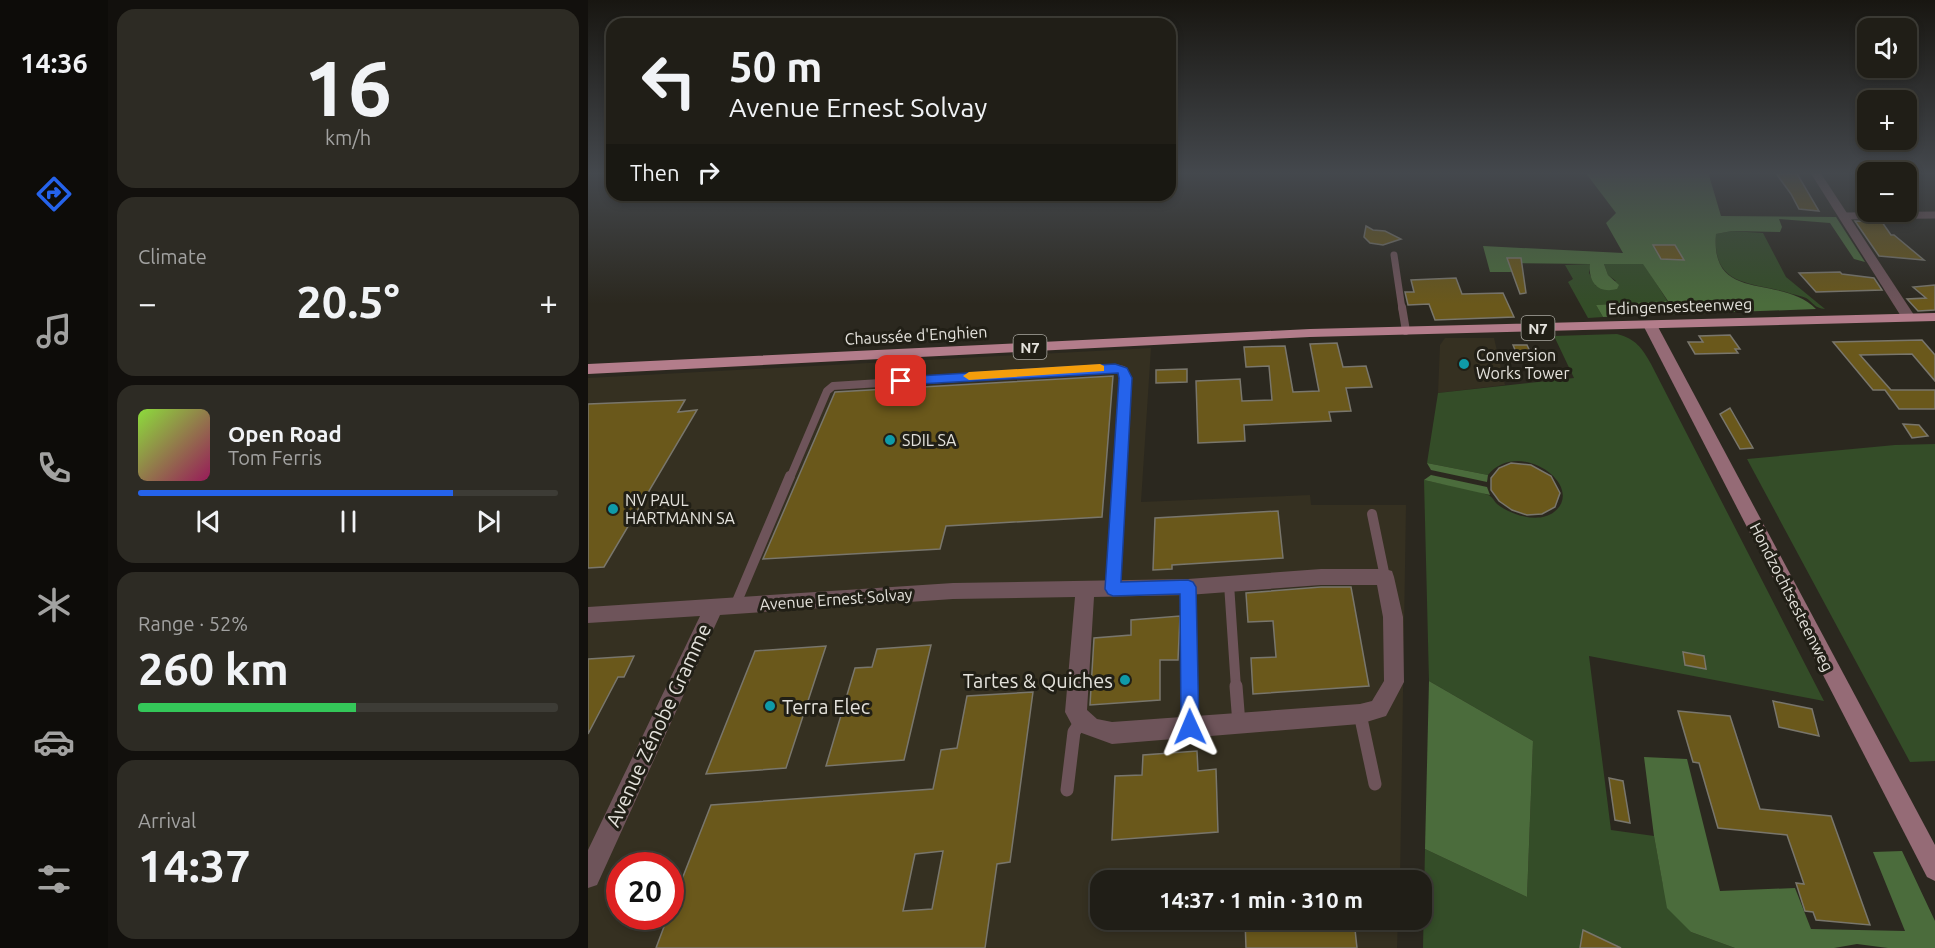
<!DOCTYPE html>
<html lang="en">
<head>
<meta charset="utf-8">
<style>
	:root { --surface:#201e17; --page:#2d2b24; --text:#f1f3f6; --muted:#a2a2a1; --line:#3d3c36; --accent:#2563eb }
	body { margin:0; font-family:Ubuntu,sans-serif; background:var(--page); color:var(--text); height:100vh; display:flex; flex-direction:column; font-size:22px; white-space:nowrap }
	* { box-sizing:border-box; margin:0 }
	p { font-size:20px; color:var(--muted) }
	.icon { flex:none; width:33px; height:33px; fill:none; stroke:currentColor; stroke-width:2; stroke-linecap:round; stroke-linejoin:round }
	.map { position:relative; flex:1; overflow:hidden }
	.sheet { display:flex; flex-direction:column; gap:9px; padding:9px; background:#12100d; width:480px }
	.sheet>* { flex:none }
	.top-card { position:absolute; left:18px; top:18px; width:570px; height:183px; border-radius:18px; box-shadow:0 3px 9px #0003,0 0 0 2px var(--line); background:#201e17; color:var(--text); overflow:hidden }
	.fabs { position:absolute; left:1269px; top:18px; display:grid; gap:12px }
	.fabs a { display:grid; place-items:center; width:60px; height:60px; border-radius:12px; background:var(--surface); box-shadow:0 3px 9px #0003,0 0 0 2px var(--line); font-size:30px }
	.speed { position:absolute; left:18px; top:852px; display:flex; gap:12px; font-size:30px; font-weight:700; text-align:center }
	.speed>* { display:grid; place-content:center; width:78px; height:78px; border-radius:50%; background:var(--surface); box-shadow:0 3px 9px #0003,0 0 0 2px var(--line); line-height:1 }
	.speed .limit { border:9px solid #d22; background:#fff; color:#111 }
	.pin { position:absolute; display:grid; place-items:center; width:51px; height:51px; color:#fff; margin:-26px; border-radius:12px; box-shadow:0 3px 9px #0006 }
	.me { position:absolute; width:66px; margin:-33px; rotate:359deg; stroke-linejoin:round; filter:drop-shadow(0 0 4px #0008) }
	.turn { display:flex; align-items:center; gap:21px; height:126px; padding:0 24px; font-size:27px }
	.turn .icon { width:78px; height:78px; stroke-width:2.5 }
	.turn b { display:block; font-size:42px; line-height:51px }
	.then { display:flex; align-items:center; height:57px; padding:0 24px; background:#0003; gap:12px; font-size:22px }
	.big { font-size:45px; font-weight:700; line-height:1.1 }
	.sheet .tile { flex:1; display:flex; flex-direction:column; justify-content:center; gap:9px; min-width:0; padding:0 21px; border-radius:18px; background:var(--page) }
	.sheet .dial { align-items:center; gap:0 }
	.dial b { font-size:78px; line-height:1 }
	.song { display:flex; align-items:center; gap:18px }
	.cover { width:72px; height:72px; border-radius:9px; background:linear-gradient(135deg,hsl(90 70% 55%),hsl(330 70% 35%)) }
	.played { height:6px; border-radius:3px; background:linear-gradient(90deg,var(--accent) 75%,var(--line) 75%) }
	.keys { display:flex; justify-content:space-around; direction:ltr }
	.heat { display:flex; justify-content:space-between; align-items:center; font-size:33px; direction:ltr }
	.charge { height:9px; border-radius:4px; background:linear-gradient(90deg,#34c759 52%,var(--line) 0) }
	.trip { position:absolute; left:502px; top:870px; width:342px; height:60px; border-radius:18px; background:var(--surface); box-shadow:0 3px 9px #0003,0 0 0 2px var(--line); font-weight:700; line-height:60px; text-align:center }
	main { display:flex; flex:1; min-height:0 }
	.dock { display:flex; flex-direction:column; width:108px; justify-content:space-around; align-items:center; background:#0d0c09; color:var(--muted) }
	.dock .icon { width:42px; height:42px }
	.dock .active { color:var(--accent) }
	.dock b { font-size:27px; color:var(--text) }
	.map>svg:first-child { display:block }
</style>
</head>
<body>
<main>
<nav class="dock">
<b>14:36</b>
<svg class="icon active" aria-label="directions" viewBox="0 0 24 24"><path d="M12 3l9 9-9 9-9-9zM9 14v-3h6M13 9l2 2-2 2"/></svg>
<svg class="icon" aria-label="music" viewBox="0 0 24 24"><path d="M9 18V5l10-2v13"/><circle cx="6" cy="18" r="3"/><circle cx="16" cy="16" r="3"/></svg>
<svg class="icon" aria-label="phone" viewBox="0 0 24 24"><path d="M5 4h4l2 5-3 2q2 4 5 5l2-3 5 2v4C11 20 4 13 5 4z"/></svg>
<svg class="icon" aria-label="climate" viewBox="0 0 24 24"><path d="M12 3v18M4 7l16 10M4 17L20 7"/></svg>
<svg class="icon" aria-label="car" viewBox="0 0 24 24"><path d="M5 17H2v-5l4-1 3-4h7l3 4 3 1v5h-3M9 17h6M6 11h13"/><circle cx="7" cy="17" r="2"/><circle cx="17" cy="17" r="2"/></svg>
<svg class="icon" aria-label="filters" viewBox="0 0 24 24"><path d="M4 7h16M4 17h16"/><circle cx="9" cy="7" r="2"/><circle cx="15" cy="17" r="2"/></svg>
</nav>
<section class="sheet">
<div class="tile dial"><b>16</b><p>km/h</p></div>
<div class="tile"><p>Climate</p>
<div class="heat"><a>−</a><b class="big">20.5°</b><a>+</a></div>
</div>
<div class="tile">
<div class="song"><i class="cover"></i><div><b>Open Road</b><p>Tom Ferris</p></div></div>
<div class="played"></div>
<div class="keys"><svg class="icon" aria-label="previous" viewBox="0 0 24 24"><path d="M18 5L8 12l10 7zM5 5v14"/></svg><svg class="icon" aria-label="pause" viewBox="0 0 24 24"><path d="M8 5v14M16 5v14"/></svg><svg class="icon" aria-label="next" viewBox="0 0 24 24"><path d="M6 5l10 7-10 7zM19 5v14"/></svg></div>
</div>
<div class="tile"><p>Range · 52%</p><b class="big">260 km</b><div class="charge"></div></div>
<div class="tile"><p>Arrival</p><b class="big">14:37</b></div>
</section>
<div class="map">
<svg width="1347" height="948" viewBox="0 0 1347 948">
	<rect width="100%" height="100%" fill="#2b281f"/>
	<!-- built -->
	<g fill="#353021" fill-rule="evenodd">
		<path d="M857,338H906L917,385L850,393L852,345Z"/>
		<path d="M563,348L553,502L722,495L723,505H818L812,880H513V920H810L809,948H0V378ZM32,866H82V916H32Z"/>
	</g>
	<!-- green -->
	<g fill="#344d28">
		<path d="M1144,231L1175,233L1198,277L1237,309C1226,308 1226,303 1218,298C1214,296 1208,295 1204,294C1165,281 1124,289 1128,234Z"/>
		<path d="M1003,264L1001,273L1008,286L1028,281L1020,275L1016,264H1056L1080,302L1008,305L1015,317L1000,318L980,282L985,279L977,265Z"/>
		<path d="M1029,334C1048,339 1054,348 1063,364L1236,701L1001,656L1023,830L1066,836L1075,885L1103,932L1147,948H835L837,849L939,897L945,741L841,681L836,480C856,485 880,487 900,495C904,496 906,501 909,504C922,515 951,524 966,512C999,486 931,437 900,475L839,463L850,393L986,378L966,336Z"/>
		<path d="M1347,444V761L1322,762L1159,459L1307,445Z"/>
	</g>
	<!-- forest -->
	<g fill="#4b6c3c">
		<path d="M997,172H1120L1133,216L1248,217L1277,262L1266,259L1242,223L1191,219L1194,227L1192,232L1144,231L1128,234C1122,305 1193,273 1228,309L1015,317L1008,305L1080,301L1055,264H1016L1020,275L1031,285L1029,289C1010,294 1000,282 1002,264L921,263L924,272H902L895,246L1035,253L1018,223L1028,213Z"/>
		<path d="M839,463L900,475L899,482L843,470Z"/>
		<path d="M843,475L899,487L902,495L836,480Z"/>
		<path d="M841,681L945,741L939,897L837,849Z"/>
		<path d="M1056,757L1099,759L1132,891L1207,888L1223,929L1317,931L1285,852L1314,851L1347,921V948H1300L1269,944L1246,948H1147L1103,932L1079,908L1066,836Z"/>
	</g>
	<!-- building -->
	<g fill="#6a581b" stroke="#79766c" stroke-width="1.5" fill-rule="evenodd">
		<path d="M1187,172H1208L1231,211L1211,209L1203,194Z"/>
		<path d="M1267,221L1294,222L1303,235H1306L1336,260L1291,256Z"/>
		<path d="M778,226L785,230L797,231L813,239L795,245L782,243L776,237Z"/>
		<path d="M1065,245H1087L1096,260L1073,259Z"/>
		<path d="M919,258H933L938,293L932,294Z"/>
		<path d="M1252,272L1254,274L1286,278L1294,290L1228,292L1211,273Z"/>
		<path d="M868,278L874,294L915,293L926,317L847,320L841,304L820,305L817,292H826L823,280Z"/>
		<path d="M1347,285V310L1330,311L1319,299L1338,298L1325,287Z"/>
		<path d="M1142,335L1152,349H1147L1150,353L1107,354L1100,342H1115L1111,336Z"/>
		<path d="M1334,340L1347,355V381L1324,354L1272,355L1303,390H1347V409H1311L1297,390H1285L1245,342Z"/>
		<path d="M749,343L755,367L778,366L784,387L758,388L763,411L741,412L743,421L656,425L657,441L610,443L608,381L652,379L654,401L684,400L681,366L658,367L656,347L697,346L705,392L731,391L722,344Z"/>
		<path d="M925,345H939L944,356L930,357Z"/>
		<path d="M599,369V382L568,383V370Z"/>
		<path d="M525,376L514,517L358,526L352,549L175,559L247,392Z"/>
		<path d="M97,400L90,412L109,410L16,567L0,568V404Z"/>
		<path d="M1142,408L1165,448L1152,449L1132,414Z"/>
		<path d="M1315,424L1331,425L1340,436L1324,438Z"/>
		<path d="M923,463L943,465L963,476L972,493L967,507L954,514L939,515L924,510L911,501L903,490V478L911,468Z"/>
		<path d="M690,511L695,558L584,565V569L565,570L567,518Z"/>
		<path d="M733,587H763L781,686L665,694L663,658L688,657L685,621L660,622L658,593Z"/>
		<path d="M592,616L590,660H572V700L502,705L506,638L543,635V620Z"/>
		<path d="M343,645L316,760L238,766L267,668L284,667L289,649Z"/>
		<path d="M238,646L198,768L118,774L167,651Z"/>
		<path d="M1095,652L1116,656L1118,669L1097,665Z"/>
		<path d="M46,656L36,677H30L0,734V659Z"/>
		<path d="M445,692L422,862L409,864L397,948H68L80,916H82V910L123,805L345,789L353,750L369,748L379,696ZM355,851L344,909L315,911L327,854Z"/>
		<path d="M1185,701L1224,709L1231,736L1191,727Z"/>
		<path d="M1090,711L1142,716L1172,809L1243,816L1282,925L1228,920L1225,912L1217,911L1208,883L1216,884L1199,835L1130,828L1111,763L1105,762Z"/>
		<path d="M609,751L610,771L628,769L630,832L524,840L527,776L554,775L555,755Z"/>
		<path d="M1021,778L1035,781L1042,823L1027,820Z"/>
		<path d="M657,920H766L769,948H658Z"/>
		<path d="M995,930L1033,948H992Z"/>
	</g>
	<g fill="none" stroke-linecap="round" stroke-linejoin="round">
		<!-- service-far3 -->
		<g stroke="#6e545a" stroke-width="7">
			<path d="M1255,216L1347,215"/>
			<path d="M806,255L814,309"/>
		</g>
		<!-- service-far2 -->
		<g stroke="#6e545a" stroke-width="8">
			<path d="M814,307L818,331"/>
			<path d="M202,478L239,391L245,386L527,368L535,370L537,378L531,478"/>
		</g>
		<!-- service-far1 -->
		<g stroke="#6e545a" stroke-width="10">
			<path d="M784,514L797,577"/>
			<path d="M641,584L648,688"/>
			<path d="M600,587L601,688"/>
			<path d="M525,589L531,476"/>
			<path d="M147,606L202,476"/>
		</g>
		<!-- service -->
		<g stroke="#6e545a" stroke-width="13">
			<path d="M601,686L602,727"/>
			<path d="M648,686L651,724"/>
			<path d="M772,714L787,784"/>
			<path d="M479,790L486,732L493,722"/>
		</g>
		<!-- minor -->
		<path fill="#6e545a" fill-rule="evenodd" d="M733,569H797L804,571L806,577L815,617L816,682L798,716L772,724L524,744L491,732L484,725L477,712L487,597L365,599L132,615L9,885L0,888V850L112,616L0,623V607L365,583L600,579ZM733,585H789L795,617L796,681L784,701L772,704L524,722L509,719L499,710L506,597L600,595Z"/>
		<!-- tertiary -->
		<path fill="#6e545a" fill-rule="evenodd" d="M1222,172H1232L1328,318L1326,321H1316Z"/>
		<!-- secondary -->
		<path fill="#956b76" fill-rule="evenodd" d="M1062,321L1069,325L1347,845V881L1339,877L1055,325Z"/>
		<!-- primary -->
		<path fill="#b37d8b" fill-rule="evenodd" d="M1347,313V321L722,337L0,374V364L722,329Z"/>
	</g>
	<!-- sky -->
	<linearGradient id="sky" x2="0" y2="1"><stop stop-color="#181611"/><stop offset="0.57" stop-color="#44484d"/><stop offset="1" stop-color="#44484d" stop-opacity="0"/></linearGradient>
	<rect width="1347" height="304" fill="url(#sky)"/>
	<!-- route -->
	<path fill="#2563eb" stroke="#184099" stroke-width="1.5" d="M527,364L539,368L544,378L533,582L600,580L605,582L608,587L611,727L608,733L602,736L596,733L593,727L592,594L525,596L520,594L517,589L531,378L530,373L313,385L307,381L313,377Z"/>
	<!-- slow -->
	<path fill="#f59e0b" d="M512,364L516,366V371L381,380L375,376L381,372Z"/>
	<!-- markers -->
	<g fill="#0f9aa8" stroke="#211f16" stroke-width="2">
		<circle cx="876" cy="364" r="6"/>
		<circle cx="302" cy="440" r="6"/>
		<circle cx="25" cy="509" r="6"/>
		<circle cx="537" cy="680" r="6"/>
		<circle cx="182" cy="706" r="6"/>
	</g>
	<g text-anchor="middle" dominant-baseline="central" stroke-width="6" stroke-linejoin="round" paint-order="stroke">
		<!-- shield labels -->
		<g fill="#211f16" stroke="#aaa8a1" stroke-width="1.5">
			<rect x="933.5" y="316" width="33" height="24" rx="4.5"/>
			<rect x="425.5" y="335" width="33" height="24" rx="4.5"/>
		</g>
		<g font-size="15" font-weight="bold" fill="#e4e2dc">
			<text x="950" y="328">N7</text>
			<text x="442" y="347">N7</text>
		</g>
		<!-- street labels -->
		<g font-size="16" fill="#e4e2dc" stroke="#211f16">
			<text transform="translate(1092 306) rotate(-2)">Edingensesteenweg</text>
			<text transform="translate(328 335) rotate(-3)">Chaussée d'Enghien</text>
			<text transform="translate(1204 597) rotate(63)">Hondzochtsesteenweg</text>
			<text transform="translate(248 599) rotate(-4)">Avenue Ernest Solvay</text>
		</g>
		<!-- poi labels -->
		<g font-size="16" fill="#e4e2dc" stroke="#211f16" text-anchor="start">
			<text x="888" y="355">Conversion<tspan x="888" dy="18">Works Tower</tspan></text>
			<text x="314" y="440">SDIL SA</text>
			<text x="37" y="500">NV PAUL<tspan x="37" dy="18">HARTMANN SA</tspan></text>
		</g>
		<!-- near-poi labels -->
		<g font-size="20" fill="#e4e2dc" stroke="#211f16" text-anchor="end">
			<text x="525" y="680">Tartes &amp; Quiches</text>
			<text x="194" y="706" text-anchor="start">Terra Elec</text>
		</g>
		<!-- near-street labels -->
		<g font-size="20" fill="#e4e2dc" stroke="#211f16">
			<text transform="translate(70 725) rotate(-65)">Avenue Zénobe Gramme</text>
		</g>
	</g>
</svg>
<div class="fabs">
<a><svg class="icon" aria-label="sound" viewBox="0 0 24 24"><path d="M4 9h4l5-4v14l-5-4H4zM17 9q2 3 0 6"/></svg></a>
<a>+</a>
<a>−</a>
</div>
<div class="speed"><div class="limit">20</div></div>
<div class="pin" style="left:313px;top:381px;background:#d93025"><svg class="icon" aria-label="arrive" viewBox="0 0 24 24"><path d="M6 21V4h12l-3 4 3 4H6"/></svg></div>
<svg class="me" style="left:602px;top:727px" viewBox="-20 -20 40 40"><path d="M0-17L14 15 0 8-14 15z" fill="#2563eb" stroke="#fff" stroke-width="4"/></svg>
<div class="trip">14:37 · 1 min · 310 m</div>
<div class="top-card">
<div class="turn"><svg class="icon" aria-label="left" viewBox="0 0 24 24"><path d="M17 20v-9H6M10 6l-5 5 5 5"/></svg><div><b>50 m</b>Avenue Ernest Solvay</div></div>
<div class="then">Then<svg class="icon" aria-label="right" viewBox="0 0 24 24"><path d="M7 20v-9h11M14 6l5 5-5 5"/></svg></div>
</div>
</div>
</main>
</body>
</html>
